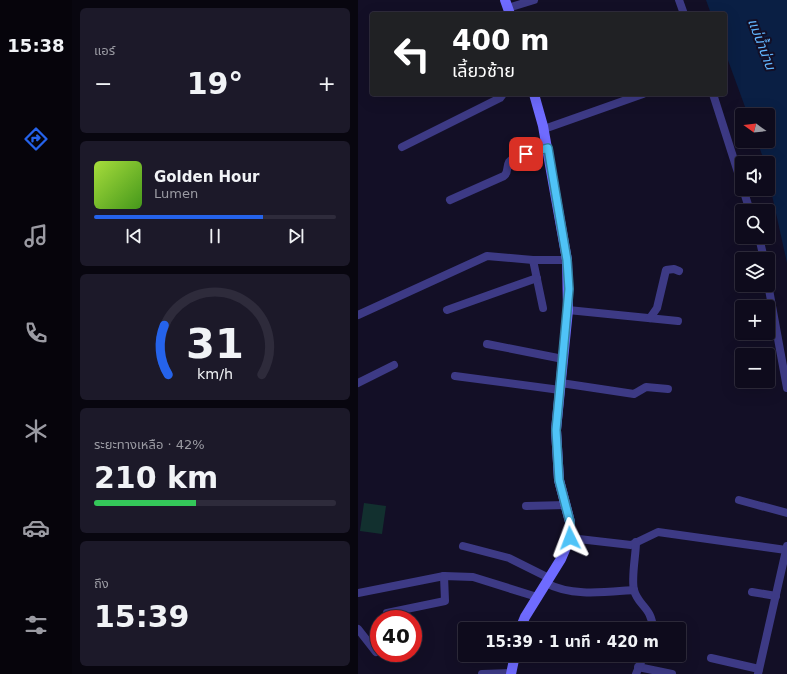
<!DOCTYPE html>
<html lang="th">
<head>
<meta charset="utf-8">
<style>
	:root { --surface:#0e0b1c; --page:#1c1929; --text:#f1f3f6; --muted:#9b9ba3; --line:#2e2b3b; --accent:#2563eb }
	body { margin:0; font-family:"DejaVu Sans","Noto Sans Thai",sans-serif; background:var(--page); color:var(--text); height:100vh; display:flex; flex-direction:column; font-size:15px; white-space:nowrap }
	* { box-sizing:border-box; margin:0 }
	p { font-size:13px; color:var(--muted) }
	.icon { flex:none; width:22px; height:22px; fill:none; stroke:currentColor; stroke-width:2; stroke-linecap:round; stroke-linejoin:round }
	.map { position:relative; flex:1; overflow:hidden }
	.details { display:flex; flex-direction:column; gap:8px; padding:8px; background:#08060f; width:286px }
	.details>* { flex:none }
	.banner { position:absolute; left:12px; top:12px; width:357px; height:84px; border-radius:4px; box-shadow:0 4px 16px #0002,0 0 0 1px var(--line); background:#202124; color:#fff; overflow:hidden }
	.needle { width:26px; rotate:285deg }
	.fabs { position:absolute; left:377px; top:108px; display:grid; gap:8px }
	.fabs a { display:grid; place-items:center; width:40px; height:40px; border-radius:4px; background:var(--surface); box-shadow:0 4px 16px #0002,0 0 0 1px var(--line); font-size:20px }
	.speed { position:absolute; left:12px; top:610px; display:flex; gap:8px; font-size:20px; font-weight:700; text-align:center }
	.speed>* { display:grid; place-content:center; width:52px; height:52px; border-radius:50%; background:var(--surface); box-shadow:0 4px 16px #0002,0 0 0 1px var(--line); line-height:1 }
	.speed .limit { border:6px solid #d22; background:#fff; color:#111 }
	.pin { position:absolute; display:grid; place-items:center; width:34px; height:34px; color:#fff; margin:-17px; border-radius:8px; box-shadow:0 2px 6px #0006 }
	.me { position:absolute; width:44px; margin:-22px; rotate:357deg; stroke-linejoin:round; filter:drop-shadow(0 0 3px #0008) }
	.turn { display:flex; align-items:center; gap:14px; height:84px; padding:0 16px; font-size:18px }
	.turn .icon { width:52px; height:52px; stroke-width:2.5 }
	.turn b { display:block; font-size:28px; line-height:34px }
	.big { font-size:30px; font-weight:700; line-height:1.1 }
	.details .tile { flex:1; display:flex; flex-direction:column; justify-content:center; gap:6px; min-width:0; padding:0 14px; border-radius:6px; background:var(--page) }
	.details .dial { align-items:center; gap:0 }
	.dial svg { height:104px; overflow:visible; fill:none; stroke:var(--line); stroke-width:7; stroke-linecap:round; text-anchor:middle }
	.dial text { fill:var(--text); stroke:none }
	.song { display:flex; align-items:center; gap:12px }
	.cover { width:48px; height:48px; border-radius:6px; background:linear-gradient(135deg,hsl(80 70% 55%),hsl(100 70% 35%)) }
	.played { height:4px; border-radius:2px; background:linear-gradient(90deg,var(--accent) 70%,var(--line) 70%) }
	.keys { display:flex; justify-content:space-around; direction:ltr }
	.heat { display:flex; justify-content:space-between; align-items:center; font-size:22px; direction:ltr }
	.charge { height:6px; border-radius:3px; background:linear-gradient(90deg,#34c759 42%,var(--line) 0) }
	.trip { position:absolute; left:100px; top:622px; width:228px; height:40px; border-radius:4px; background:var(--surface); box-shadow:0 4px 16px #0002,0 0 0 1px var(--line); font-weight:700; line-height:40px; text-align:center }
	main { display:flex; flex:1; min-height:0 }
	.tabs { display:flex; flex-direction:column; width:72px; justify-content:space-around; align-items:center; background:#06040b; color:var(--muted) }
	.tabs .icon { width:28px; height:28px }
	.tabs .selected { color:var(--accent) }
	.tabs b { font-size:18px; color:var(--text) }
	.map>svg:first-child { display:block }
</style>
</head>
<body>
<main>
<nav class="tabs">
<b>15:38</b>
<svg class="icon selected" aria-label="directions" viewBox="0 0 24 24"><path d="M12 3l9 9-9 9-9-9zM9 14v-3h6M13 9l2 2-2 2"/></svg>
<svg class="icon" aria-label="music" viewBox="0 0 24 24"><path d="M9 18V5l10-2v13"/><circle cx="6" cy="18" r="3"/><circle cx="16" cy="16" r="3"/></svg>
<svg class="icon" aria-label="phone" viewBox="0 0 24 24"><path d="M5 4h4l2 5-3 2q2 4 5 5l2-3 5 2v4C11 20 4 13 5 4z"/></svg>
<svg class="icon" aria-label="climate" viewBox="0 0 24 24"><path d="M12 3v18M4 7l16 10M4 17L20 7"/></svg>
<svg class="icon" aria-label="car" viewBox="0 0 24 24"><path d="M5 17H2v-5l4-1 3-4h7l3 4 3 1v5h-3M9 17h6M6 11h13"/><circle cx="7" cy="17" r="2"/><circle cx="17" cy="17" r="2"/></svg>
<svg class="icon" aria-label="filters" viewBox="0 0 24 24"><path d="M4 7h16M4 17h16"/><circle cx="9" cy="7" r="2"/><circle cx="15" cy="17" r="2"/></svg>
</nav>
<section class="details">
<div class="tile"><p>แอร์</p>
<div class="heat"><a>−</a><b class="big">19°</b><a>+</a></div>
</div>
<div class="tile">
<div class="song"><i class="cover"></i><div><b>Golden Hour</b><p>Lumen</p></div></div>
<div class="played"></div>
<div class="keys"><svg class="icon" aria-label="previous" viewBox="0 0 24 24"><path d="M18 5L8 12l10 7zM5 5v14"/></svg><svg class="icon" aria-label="pause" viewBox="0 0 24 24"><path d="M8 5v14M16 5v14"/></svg><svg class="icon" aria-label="next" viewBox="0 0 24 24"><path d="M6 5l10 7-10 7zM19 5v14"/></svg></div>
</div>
<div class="tile dial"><svg viewBox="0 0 100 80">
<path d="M14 69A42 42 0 1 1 86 69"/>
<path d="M14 69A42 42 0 0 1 11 31" stroke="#2563eb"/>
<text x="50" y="56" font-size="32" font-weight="700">31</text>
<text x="50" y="72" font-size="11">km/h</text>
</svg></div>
<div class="tile"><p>ระยะทางเหลือ · 42%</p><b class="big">210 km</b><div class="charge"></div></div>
<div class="tile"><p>ถึง</p><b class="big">15:39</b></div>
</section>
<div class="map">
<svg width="429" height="674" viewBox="0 0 429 674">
	<rect width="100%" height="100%" fill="#130f26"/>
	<!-- pitch -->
	<path fill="#12302f" d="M6,503L28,506L24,534L2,531Z"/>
	<!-- water -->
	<path fill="#0a1f44" d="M348,0H429V263L410,177V163H407L399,141H410V115H390L367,52V14H353Z"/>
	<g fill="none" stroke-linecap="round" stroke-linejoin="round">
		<!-- street -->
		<g stroke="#3d3a85" stroke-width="8">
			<path d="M321,0L326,14"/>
			<path d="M150,8L176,0"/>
			<path d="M355,94L384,185"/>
			<path d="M186,129L285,94"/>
			<path d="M44,147L142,98L145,94"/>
			<path d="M385,189L392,211"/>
			<path d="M92,200L146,176C151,172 148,167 151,162C157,154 180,150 189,148"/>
			<path d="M401,237L406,259"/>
			<path d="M175,260L185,308"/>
			<path d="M410,284L429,388"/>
			<path d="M89,310L179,278"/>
			<path d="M210,310L320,321"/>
			<path d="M0,315L129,256L175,260H209"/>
			<path d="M292,318L299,308L308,270L316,269L321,271"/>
			<path d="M129,344L205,359"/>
			<path d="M97,376L202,390"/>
			<path d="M0,383L36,365"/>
			<path d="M203,383L276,394L288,387L310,389"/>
			<path d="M381,500L429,513"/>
			<path d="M168,506L208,505"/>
			<path d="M212,538L273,545L300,532L428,550"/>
			<path d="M278,542C278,555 273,578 276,590C280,606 294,607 295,629"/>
			<path d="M105,546L151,558L191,578"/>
			<path d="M188,583C214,597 247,592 276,590"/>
			<path d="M394,592L418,596"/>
			<path d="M0,593L86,576L115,577L179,597"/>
			<path d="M29,613L87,601L86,576"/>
			<path d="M117,627H163"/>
			<path d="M0,629L18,652"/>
			<path d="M353,658L401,669"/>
			<path d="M280,667L314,674"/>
			<path d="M124,674L153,673"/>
			<path d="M278,674L286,655"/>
			<path d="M400,674L429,546"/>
		</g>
		<!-- secondary -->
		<g stroke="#6f6bff" stroke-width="10">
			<path d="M147,0L152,14"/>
			<path d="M162,629L167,617L203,559L212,538V522L201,480L198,430L210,310L209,260L185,126L176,94"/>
			<path d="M153,674L157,655"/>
		</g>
	</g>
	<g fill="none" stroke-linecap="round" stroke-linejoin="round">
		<defs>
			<path id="route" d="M168,154L190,148L209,260L211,289L198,430L201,480L212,522V538"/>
		</defs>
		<!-- route casing -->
		<use href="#route" stroke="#337fa1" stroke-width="10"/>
		<!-- route -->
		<use href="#route" stroke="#4fc3f7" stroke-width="7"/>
	</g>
	<g text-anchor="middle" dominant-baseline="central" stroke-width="4" stroke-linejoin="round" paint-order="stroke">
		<!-- water labels -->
		<g font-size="14" font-style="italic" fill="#62b6ff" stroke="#130f26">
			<text transform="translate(404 44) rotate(69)">แม่น้ำน่าน</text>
		</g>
	</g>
</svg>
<div class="fabs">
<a><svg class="needle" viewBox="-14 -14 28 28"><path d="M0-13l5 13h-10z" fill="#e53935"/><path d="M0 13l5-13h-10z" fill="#9b9ba3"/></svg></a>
<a><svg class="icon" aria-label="sound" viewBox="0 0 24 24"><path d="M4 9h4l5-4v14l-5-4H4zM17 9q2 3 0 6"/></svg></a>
<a><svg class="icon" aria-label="search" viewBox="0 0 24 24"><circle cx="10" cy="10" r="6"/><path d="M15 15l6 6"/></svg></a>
<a><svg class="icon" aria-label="layers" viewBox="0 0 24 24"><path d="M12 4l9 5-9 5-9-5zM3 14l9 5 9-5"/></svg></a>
<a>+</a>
<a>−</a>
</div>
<div class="speed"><div class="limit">40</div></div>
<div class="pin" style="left:168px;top:154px;background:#d93025"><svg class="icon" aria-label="arrive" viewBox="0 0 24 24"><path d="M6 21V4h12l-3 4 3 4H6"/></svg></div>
<svg class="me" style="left:212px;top:538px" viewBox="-20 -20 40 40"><path d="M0-17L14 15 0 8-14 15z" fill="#4fc3f7" stroke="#fff" stroke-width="4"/></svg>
<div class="trip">15:39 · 1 นาที · 420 m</div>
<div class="banner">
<div class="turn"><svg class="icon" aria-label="left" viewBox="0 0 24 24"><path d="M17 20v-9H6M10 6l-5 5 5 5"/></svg><div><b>400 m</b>เลี้ยวซ้าย</div></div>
</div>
</div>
</main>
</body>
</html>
